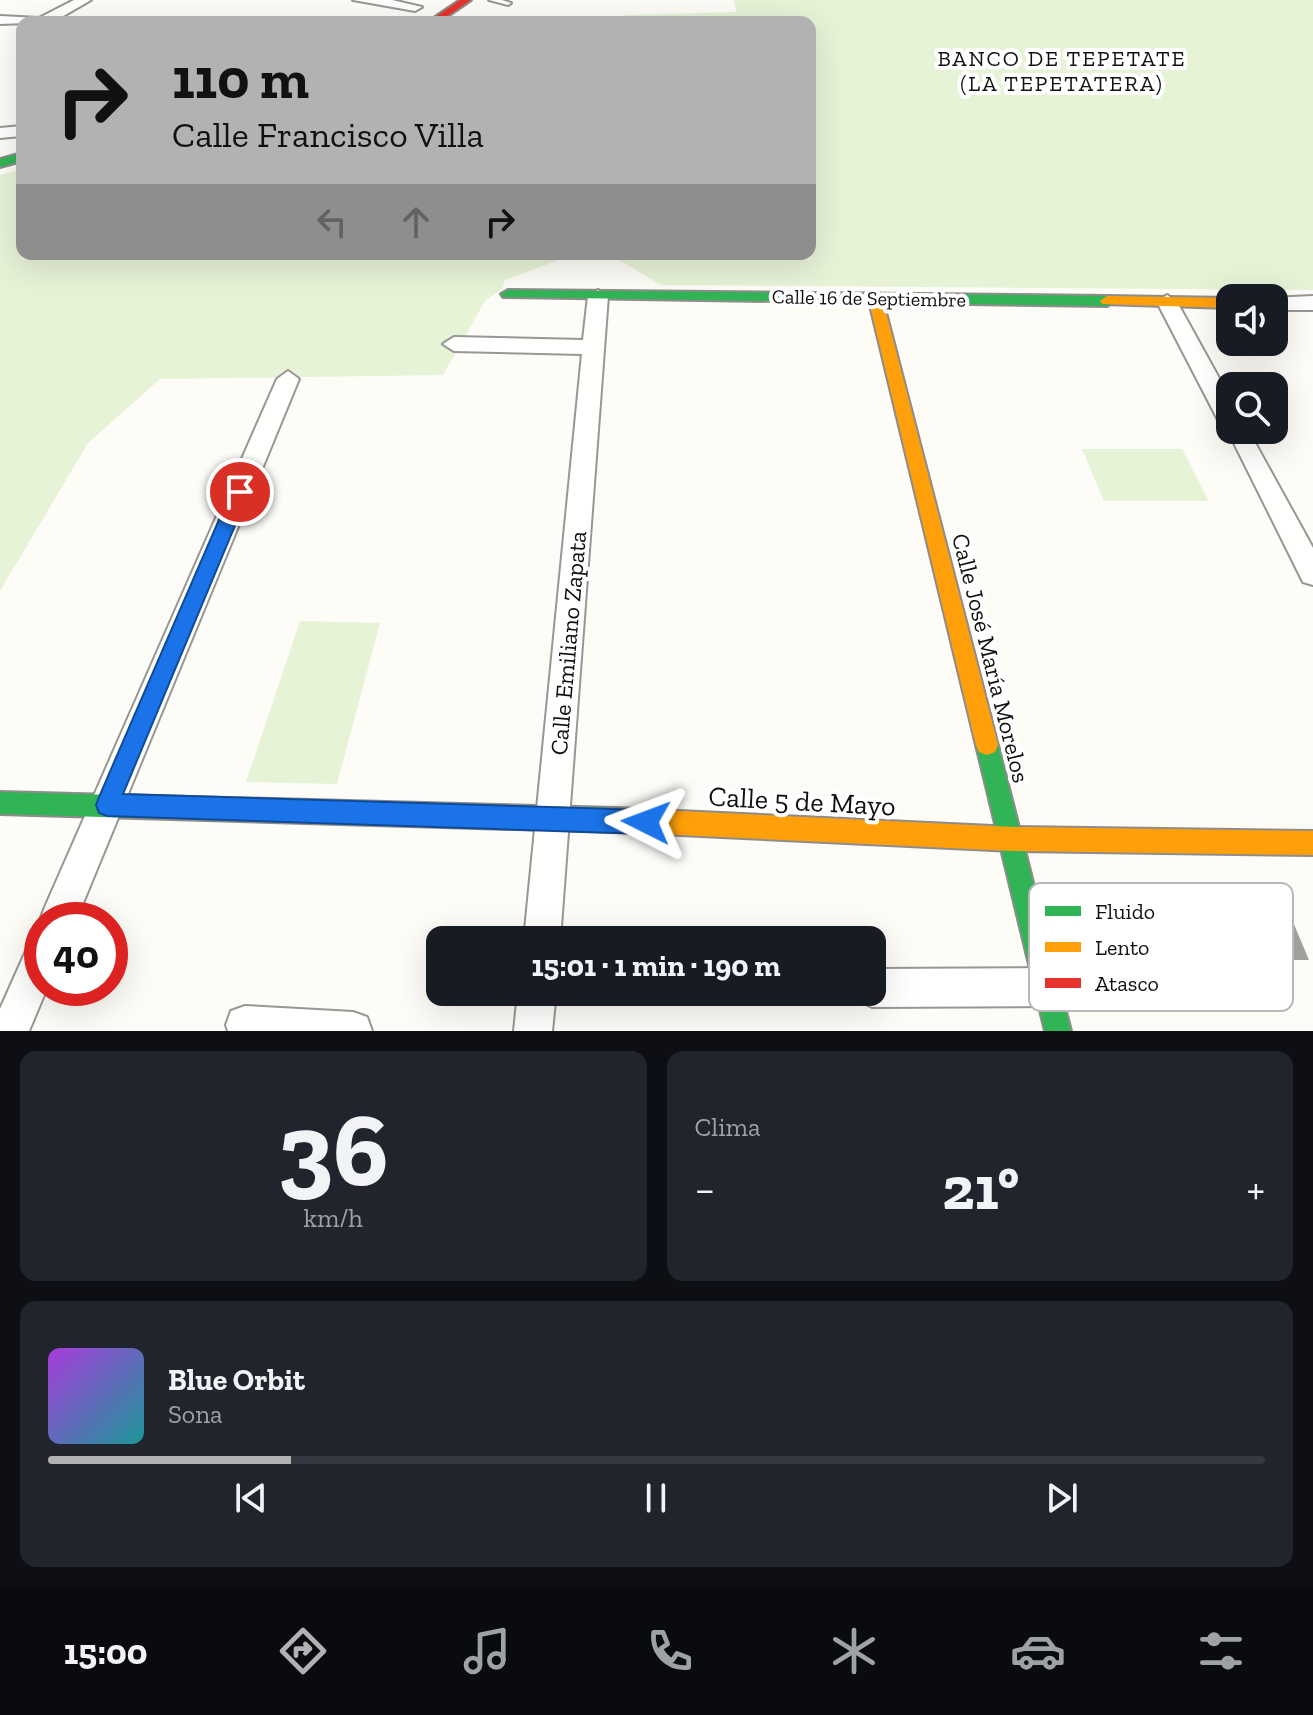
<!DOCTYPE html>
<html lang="es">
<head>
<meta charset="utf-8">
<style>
	:root { --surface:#171b24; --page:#20242c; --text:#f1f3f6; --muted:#9ea1a6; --line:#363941; --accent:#b2b2b3 }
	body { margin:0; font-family:"Zilla Slab",serif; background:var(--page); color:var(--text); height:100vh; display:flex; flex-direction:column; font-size:30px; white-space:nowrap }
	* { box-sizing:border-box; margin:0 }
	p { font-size:26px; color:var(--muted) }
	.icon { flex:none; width:44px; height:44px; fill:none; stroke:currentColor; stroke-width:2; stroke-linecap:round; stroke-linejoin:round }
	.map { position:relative; height:1031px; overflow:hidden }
	.drawer { display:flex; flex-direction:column; gap:20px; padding:20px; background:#0d0f14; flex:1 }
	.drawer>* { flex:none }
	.banner { position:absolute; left:16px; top:16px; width:800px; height:244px; border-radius:16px; box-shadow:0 8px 32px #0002; background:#b2b2b3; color:#111; overflow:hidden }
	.buttons { position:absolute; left:1216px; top:284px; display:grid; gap:16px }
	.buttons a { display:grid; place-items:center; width:72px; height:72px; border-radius:16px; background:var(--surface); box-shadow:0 8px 32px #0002; font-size:40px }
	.speed { position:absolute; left:24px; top:902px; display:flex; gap:16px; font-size:40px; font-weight:700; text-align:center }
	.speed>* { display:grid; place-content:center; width:104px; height:104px; border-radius:50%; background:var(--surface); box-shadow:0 8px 32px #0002; line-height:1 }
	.speed .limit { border:12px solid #d22; background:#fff; color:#111 }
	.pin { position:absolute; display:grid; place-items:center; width:68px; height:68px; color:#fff; margin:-34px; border:4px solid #fff; border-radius:50%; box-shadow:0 2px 8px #0007 }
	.me { position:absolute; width:88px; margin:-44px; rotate:273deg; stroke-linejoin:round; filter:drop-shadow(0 0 6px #0008) }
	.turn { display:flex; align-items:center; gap:28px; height:168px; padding:0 24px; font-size:36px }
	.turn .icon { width:104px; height:104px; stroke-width:2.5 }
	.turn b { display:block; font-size:56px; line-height:68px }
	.lanes { display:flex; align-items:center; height:76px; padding:0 24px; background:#0003; justify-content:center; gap:40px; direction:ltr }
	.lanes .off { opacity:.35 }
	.big { font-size:60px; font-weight:800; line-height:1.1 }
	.drawer .card { flex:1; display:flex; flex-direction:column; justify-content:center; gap:12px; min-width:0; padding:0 28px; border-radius:16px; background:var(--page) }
	.drawer .dial { align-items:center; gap:0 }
	.dial b { font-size:104px; line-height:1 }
	.song { display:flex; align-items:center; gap:24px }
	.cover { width:96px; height:96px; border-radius:12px; background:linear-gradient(135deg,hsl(280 70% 55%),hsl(180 70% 35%)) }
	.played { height:8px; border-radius:4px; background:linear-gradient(90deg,var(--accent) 20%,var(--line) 20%) }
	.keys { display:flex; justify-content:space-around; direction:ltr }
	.heat { display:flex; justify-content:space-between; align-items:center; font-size:44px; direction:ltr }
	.drawer .tiles { flex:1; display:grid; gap:20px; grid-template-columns:1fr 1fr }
	.card:last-child { grid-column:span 2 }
	.trip { position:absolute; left:426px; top:926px; width:460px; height:80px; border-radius:16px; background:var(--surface); box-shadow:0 8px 32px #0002; font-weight:800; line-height:80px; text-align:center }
	.tab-bar { display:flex; height:128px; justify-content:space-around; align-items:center; background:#090b0e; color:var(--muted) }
	.tab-bar .icon { width:56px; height:56px }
	.tab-bar .active { color:var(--accent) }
	.tab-bar b { font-size:36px; color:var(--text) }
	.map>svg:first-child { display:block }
</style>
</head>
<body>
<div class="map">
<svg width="1313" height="1031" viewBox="0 0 1313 1031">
	<rect width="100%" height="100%" fill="#fdfcf7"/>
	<!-- green -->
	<g fill="#e7f3d7">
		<path d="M734,0H1313V290L661,285L609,254H810V22H622L625,15L736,12Z"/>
		<path d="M22,169V254H575L505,280L502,289L485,301L443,375L160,379L88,443L0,591V175Z"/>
		<path d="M1082,449H1182L1209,501H1104Z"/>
		<path d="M300,621L380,623L337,784L246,782Z"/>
	</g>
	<!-- building -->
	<path fill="#a19f9c" d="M1216,896H1282L1309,960H1240Z"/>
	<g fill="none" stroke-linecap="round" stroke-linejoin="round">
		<defs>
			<path id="lane" d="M489,0H502L511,3L508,5Z"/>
			<g id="street">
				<path d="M74,0H91L53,22L0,24V16L39,18Z"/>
				<path d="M353,0H392L422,7L415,11Z"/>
				<path d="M22,126V136L0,138V128Z"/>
				<path d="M598,290L608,296L560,940H524L582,354L454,351L443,344L454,337L583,340L588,296Z"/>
				<path d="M1167,295L1177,302L1230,398V430H1248L1313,548V585L1303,582L1226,427L1218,420L1157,302Z"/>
				<path d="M1313,296V310H1274V298H1268Z"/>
				<path d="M288,371L299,379L76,920H42V925L40,920L45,907L277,379Z"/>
				<path d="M42,939V988H47L29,1031H0V1009L29,944Z"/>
				<path d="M1048,968L1061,974L1067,987L1061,1000L1048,1006L872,1007L859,1001L855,992H872V969Z"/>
				<path d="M518,992H556L552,1031H514Z"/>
				<path d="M245,1006L353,1012L367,1017L372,1031H228L226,1025L231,1011Z"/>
			</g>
			<g id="fast">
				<path d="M22,153V161L0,167V159Z"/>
				<path d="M508,290L1107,296L1114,301L1107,306L503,297L501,294Z"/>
				<path d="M987,735L995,738L998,745L1071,1031H1045L976,745L979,738Z"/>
				<path d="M0,792L616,808L624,812L628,820L624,828L616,832L0,814Z"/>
			</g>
			<g id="slow">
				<path d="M875,293L882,297L998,745L995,752L987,755L979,752L976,745L868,297Z"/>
				<path d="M1107,296L1230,298V308L1102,304L1100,301Z"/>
				<path d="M616,808L1013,827L1313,831V855L1013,851L616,832L608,828L604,820L608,812Z"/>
			</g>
			<path id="jam" d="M460,0H471L439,22H428Z"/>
		</defs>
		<!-- lane casing -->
		<use href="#lane" stroke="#979795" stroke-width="4"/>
		<!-- street casing -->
		<use href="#street" stroke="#979795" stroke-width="4"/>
		<!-- fast casing -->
		<use href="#fast" stroke="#8e8d8b" stroke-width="4"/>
		<!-- slow casing -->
		<use href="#slow" stroke="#8e8d8b" stroke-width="4"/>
		<!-- jam casing -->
		<use href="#jam" stroke="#8e8d8b" stroke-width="4"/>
		<!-- lane -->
		<use href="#lane" fill="#fffffe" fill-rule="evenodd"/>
		<!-- street -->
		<use href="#street" fill="#fffffe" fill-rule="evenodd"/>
		<!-- fast -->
		<use href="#fast" fill="#30b455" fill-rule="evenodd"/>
		<!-- slow -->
		<use href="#slow" fill="#ff9f0a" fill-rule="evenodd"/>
		<!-- jam -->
		<use href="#jam" fill="#e5322d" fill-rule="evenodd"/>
	</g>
	<!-- route -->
	<path fill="#1a73e8" stroke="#114b97" stroke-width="2" d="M240,486L249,492L123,794L646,810L654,814L658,822L654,830L646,834L107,816L99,813L96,805L99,797L231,492Z"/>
	<g text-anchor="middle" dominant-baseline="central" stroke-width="8" stroke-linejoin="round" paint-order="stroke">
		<!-- far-street labels -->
		<g font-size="20" fill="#111" stroke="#fff">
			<text transform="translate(869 298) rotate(1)">Calle 16 de Septiembre</text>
		</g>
		<!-- far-neighbourhood labels -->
		<g font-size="22" letter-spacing="2" fill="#111" stroke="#fff">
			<text x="1062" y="58">BANCO DE TEPETATE<tspan x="1062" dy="25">(LA TEPETATERA)</tspan></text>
		</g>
		<!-- street labels -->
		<g font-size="24" fill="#111" stroke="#fff">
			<text transform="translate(568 643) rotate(-85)">Calle Emiliano Zapata</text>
			<text transform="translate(991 658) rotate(76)">Calle José María Morelos</text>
		</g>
		<!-- near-street labels -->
		<g font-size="28" fill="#111" stroke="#fff">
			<text transform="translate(802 801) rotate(3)">Calle 5 de Mayo</text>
		</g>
	</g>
	<!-- legend -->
	<rect x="1029" y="883" width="264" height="128" rx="12" fill="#fff" stroke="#b8b8b8" stroke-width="2"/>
	<rect x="1045" y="906" width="36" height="10" fill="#30b455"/>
	<rect x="1045" y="942" width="36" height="10" fill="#ff9f0a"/>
	<rect x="1045" y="978" width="36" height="10" fill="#e5322d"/>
	<g font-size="22" fill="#111">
		<text x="1095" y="919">Fluido</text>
		<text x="1095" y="955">Lento</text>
		<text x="1095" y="991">Atasco</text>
	</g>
</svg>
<div class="buttons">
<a><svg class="icon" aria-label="sound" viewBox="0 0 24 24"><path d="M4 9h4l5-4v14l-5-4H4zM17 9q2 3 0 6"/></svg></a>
<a><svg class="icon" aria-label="search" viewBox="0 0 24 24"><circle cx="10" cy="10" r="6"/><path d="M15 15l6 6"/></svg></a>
</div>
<div class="speed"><div class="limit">40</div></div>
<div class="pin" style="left:240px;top:492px;background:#d93025"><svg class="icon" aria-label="arrive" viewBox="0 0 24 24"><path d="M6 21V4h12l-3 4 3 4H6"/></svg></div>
<svg class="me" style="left:646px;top:822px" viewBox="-20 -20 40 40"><path d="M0-17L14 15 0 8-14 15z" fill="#1a73e8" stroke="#fff" stroke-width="4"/></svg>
<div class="trip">15:01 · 1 min · 190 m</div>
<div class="banner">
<div class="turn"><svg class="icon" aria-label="right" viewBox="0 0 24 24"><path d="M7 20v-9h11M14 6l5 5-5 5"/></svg><div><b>110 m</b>Calle Francisco Villa</div></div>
<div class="lanes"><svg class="icon off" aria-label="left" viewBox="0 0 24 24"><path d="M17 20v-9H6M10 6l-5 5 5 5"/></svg><svg class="icon off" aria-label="ahead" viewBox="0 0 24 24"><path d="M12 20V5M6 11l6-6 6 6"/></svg><svg class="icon" aria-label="right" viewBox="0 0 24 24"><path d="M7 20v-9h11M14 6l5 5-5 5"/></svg></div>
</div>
</div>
<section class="drawer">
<div class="tiles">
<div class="card dial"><b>36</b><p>km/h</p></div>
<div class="card"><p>Clima</p>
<div class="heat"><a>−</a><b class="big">21°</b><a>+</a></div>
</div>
<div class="card">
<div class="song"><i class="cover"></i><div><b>Blue Orbit</b><p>Sona</p></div></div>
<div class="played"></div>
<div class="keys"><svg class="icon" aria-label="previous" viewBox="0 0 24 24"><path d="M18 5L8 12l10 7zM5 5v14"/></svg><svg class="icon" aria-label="pause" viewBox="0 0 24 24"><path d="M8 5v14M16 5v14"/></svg><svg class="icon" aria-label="next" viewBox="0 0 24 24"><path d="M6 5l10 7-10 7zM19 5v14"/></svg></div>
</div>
</div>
</section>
<nav class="tab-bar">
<b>15:00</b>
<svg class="icon active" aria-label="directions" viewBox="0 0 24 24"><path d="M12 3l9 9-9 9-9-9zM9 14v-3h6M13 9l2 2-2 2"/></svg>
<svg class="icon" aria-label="music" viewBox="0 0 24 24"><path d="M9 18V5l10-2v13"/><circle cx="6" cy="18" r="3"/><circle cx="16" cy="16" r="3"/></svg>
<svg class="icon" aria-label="phone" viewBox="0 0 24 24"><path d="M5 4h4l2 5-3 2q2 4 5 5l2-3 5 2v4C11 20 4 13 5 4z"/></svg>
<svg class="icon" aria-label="climate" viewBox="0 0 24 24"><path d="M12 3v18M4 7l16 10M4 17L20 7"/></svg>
<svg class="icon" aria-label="car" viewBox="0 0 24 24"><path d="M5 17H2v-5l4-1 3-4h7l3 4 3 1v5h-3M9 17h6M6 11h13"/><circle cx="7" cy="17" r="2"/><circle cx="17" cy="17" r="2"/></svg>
<svg class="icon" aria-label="filters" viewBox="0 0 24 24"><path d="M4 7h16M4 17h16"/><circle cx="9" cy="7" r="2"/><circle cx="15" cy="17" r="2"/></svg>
</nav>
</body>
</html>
